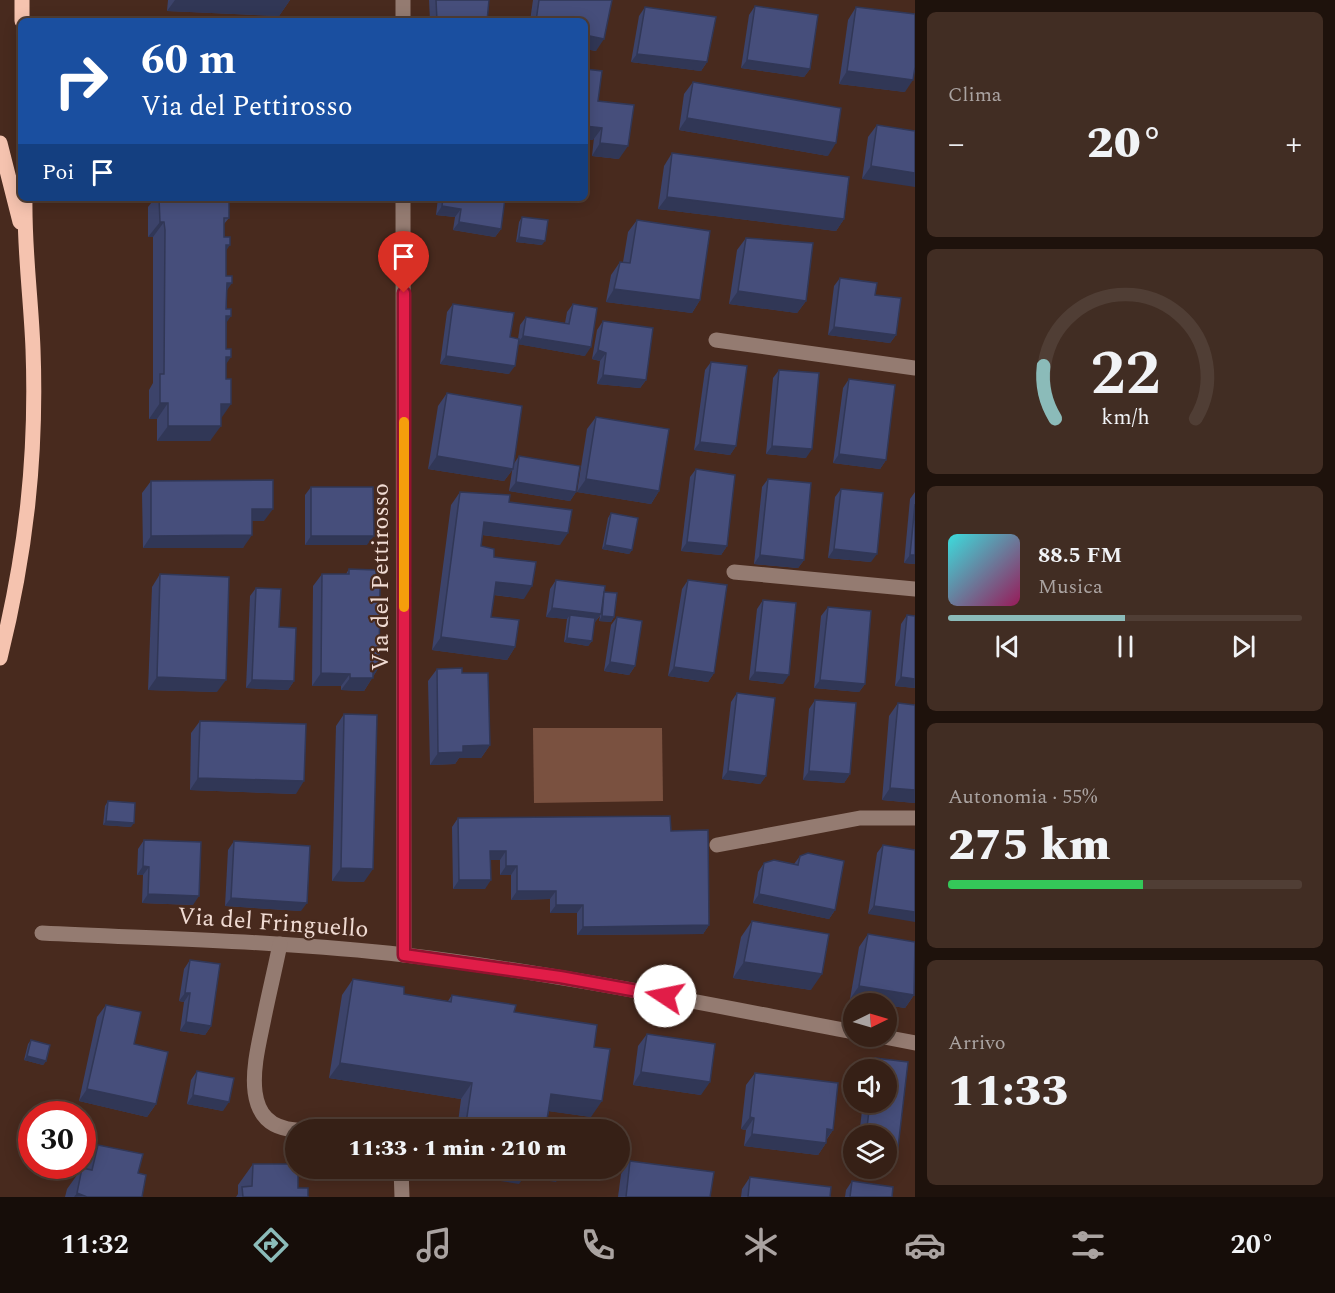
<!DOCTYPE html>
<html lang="it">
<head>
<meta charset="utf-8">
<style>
	:root { --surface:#362016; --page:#412d23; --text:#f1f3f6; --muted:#aaa3a1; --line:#503e35; --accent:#8bbbb9 }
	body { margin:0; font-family:Spectral,serif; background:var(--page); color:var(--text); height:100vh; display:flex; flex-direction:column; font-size:22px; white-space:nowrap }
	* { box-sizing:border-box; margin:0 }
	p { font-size:20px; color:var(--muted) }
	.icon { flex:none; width:33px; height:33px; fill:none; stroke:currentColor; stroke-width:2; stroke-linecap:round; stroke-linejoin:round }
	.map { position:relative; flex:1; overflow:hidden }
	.panel { display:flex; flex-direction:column; gap:12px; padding:12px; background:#1e120c; width:420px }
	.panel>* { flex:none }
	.top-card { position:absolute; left:18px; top:18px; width:570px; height:183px; border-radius:9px; box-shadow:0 3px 15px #0003,0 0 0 2px var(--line); background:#1a4fa0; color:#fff; overflow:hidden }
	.needle { width:39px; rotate:85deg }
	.controls { position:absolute; left:843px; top:993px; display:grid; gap:12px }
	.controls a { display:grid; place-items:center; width:54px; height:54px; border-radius:50%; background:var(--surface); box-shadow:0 3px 15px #0003,0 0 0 2px var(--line); font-size:30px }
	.speed { position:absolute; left:18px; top:1101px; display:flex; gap:12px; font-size:30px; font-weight:700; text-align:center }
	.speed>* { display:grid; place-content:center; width:78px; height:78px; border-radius:50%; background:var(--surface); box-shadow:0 3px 15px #0003,0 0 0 2px var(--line); line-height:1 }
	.speed .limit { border:9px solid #d22; background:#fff; color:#111 }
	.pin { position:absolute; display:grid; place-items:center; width:51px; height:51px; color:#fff; margin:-62px -26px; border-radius:50% 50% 50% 0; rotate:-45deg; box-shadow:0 0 6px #0007 }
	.pin .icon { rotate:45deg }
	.me { position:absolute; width:66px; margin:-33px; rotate:281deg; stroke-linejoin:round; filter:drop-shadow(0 0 4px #0008) }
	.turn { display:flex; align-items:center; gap:21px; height:126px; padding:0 24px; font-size:27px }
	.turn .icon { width:78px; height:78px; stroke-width:2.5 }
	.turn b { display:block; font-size:42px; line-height:51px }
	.then { display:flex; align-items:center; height:57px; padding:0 24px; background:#0003; gap:12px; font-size:22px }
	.big { font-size:45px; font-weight:800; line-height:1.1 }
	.panel .widget { flex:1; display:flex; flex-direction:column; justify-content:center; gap:9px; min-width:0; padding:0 21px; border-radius:9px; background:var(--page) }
	.panel .dial { align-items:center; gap:0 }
	.dial svg { height:156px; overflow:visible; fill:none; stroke:var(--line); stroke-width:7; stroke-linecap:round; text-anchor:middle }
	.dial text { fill:var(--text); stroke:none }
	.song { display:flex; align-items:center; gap:18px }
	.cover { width:72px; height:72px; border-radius:9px; background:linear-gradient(135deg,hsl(180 70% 55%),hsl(330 70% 35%)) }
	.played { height:6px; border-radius:3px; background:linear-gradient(90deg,var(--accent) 50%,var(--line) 50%) }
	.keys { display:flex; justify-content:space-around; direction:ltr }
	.heat { display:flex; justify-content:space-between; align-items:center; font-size:33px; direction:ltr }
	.charge { height:9px; border-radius:4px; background:linear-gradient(90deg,#34c759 55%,var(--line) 0) }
	.trip { position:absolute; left:285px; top:1119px; width:345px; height:60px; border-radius:30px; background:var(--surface); box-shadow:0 3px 15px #0003,0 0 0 2px var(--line); font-weight:800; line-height:60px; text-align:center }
	.tabs { display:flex; height:96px; justify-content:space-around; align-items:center; background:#160d09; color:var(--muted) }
	.tabs .icon { width:42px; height:42px }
	.tabs .on { color:var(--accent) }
	.tabs b { font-size:27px; color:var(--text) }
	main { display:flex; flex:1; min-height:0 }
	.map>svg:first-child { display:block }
</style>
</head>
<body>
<main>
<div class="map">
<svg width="915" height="1197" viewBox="0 0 915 1197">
	<rect width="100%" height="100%" fill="#482a1e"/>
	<!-- green -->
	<path fill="#7a5140" d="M533,728H662L663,801L534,803Z"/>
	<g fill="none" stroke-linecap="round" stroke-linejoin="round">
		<!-- minor -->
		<g stroke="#947b71" stroke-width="15">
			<path d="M403,0V21"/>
			<path d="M403,198L404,955"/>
			<path d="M716,340L915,368"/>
			<path d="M734,572L915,589"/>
			<path d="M717,845L860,818H915"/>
			<path d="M42,933C163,939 285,941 405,955C556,973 705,1004 854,1032"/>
			<path d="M280,944C275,969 269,993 264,1018C257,1054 235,1126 296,1130"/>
			<path d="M879,1036L915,1043"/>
			<path d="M318,1130H367"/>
			<path d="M401,1168L402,1197"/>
		</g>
		<!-- major -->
		<g stroke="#f5c3af" stroke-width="15">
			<path d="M22,0V21"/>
			<path d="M0,143L20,222"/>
			<path d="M0,658C26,553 37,457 33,349C31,298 24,249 25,198"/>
		</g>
	</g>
	<!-- wall -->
	<g fill="#3c436a">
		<path d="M168,0H290L279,16L167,11Z"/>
		<path d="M429,0H489L487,21H430Z"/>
		<path d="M533,0H612L596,51L585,49V21H530Z"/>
		<path d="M755,6L810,69L804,77L741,68L749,15Z"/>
		<path d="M645,7L707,62L701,71L631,62L639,16Z"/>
		<path d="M856,7L905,92L839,84L848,20Z"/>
		<path d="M693,82L828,156L679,130L684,94Z"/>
		<path d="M598,101L619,159L592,156Z"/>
		<path d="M877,125L915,131L862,179L868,137Z"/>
		<path d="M672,153L844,219L836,231L658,209L664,166Z"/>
		<path d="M155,198H229V218L224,224L227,290L226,364L221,417L210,441H157V419H149V390L153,383V237H148V207Z"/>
		<path d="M438,198H505L501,229L495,237L453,230L455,217L436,215Z"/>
		<path d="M522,217L542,245L516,242L519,222Z"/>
		<path d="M637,220L700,300L692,313L606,302L611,275L620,262H623L628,232Z"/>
		<path d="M746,238L806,301L797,313L729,304L737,250Z"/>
		<path d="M840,278L875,295L896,335L890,343L828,335L834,286Z"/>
		<path d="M453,304L510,337L518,339L520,325L526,317L565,323L567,312L573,304L585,356L518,344L509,374L440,364L447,312Z"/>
		<path d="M603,321L646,380L640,388L597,384L600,361L592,359L597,330Z"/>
		<path d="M711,362L736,446L730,455L694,450L705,370Z"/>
		<path d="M779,370L806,458L766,454L773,378Z"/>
		<path d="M849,379L886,460L880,469L833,463L843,388Z"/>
		<path d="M447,393L513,469L504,481L428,469L438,406Z"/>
		<path d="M596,417L659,491L651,504L577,492L587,429Z"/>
		<path d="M519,456L576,492L570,501L509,491L513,465Z"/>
		<path d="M696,469L727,546L721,555L681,551L690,477Z"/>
		<path d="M768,479L804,560L798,568L754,564L762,487Z"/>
		<path d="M151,481L264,521H252L243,548H143L142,493Z"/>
		<path d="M311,487L367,545H305V495Z"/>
		<path d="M841,489L871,562L828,558L835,497Z"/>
		<path d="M460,492L509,502L560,545L482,535L481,546L494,557L524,599L494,595L491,617L515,647L507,660L432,650L451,505Z"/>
		<path d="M915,492V564L904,563L910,499Z"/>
		<path d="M611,513L632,550L629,554L602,549L608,518Z"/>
		<path d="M349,569L376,584L379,667L364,691L341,690V686H312L313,586L322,574H346Z"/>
		<path d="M160,574L217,692L148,690L152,587Z"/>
		<path d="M556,580L604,593L614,617L611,622L599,621L600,616L595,622H594L592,641L588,646L564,642L567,619L546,617L550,589Z"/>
		<path d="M688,580L714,673L708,682L668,676L682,589Z"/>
		<path d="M256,588L279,627L294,681L288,690L246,688L250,596Z"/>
		<path d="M763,600L783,684L749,680L757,609Z"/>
		<path d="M828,607L865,684L859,692L814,688L821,616Z"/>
		<path d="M907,615L915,616V688L895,686L901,624Z"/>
		<path d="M617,617L635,666L629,675L604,671L611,625Z"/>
		<path d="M437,669L462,673L490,745L481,758H459L455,764L430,765L428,681Z"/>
		<path d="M737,693L766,776L760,784L722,779L731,702Z"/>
		<path d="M815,700L850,774L844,783L803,780L809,709Z"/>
		<path d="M898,703L915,803L882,800L889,716Z"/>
		<path d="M344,714L364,882L332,881L336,726Z"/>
		<path d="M200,721L296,794L190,790L191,733Z"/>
		<path d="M108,801L131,827L103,825L105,806Z"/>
		<path d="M458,818L671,831L709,925L703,934L577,935V913H550V899L511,900V875H500V860H490L485,889H453L452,827Z"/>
		<path d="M144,840L193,905L142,903L143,875H137L138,849Z"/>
		<path d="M234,841L301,911L225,906L228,850Z"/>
		<path d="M883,845L915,850L868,914L877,853Z"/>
		<path d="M800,856L835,910L829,919L753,903L758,872L764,863L794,864Z"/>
		<path d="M752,921L811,990L733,978L741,937Z"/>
		<path d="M868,934L914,995L905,1008L886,1005V1004H880L850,999L859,947Z"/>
		<path d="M190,960L211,1026L205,1035L180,1031L184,1002L179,1001L184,969Z"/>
		<path d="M353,979L404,994L448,1001L452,995L514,1012L594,1047L591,1117L549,1111L546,1126L570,1130H457L461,1099L329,1078L342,995Z"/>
		<path d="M106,1005L134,1044L156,1104L147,1117L79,1101L97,1017Z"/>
		<path d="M647,1034L701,1095L633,1085L638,1046Z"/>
		<path d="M31,1040L46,1061L43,1065L24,1060L28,1044Z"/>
		<path d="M875,1058L908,1062L897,1156L889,1169L886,1168V1136H859L863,1102H886V1070H867Z"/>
		<path d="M197,1071L223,1111L187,1104L191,1080Z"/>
		<path d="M755,1073L833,1130L827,1139L826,1143L818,1155L744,1146L746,1130L741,1129L746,1085Z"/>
		<path d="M98,1145L138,1173L142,1197H65L67,1189L82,1168H83Z"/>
		<path d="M630,1161L710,1197H618L621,1174Z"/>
		<path d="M253,1164L298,1188L308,1197H236L238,1194V1185Z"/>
		<path d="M750,1177L830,1197H741L742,1189Z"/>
		<path d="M852,1181L892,1197H845L846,1190Z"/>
	</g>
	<!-- shaded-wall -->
	<g fill="#313756">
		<path d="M175,0H290L279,16L167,11Z"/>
		<path d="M585,35L604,39L596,51L585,49Z"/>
		<path d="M637,54L707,62L701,71L631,62Z"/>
		<path d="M747,60L810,69L804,77L741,68Z"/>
		<path d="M847,71L913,80L905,92L839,84Z"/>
		<path d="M687,118L836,143L828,156L679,130Z"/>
		<path d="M585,126L602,128L593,140H585Z"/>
		<path d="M600,143L628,146L619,159L592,156Z"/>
		<path d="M871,166L915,173V187L862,179Z"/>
		<path d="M667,197L844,219L836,231L658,209Z"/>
		<path d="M442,206L461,209L455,217L436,215Z"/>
		<path d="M160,222H164L153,237H148Z"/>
		<path d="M459,222L501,229L495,237L453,230Z"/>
		<path d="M519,237L545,241L542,245L516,242Z"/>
		<path d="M226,245H230L219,261Z"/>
		<path d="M227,283H232L221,299Z"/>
		<path d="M614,289L700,300L692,313L606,302Z"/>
		<path d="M738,291L806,301L797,313L729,304Z"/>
		<path d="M226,316H231L220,332Z"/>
		<path d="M834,327L896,335L890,343L828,335Z"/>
		<path d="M523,336L591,347L585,356L517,344Z"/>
		<path d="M598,350L606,353L600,361L592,359Z"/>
		<path d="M446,356L515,366L509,374L440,364Z"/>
		<path d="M226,357H231L220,373Z"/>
		<path d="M603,375L646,380L640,388L597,384Z"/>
		<path d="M160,403H168L157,419H149Z"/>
		<path d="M221,404H231L220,420Z"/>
		<path d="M168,426H221L210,441H157Z"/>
		<path d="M700,442L736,446L730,455L694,450Z"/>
		<path d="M772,446L812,449L806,458L766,454Z"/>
		<path d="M839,454L886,460L880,469L833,463Z"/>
		<path d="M437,456L513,469L504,481L428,469Z"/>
		<path d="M586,479L659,491L651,504L577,492Z"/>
		<path d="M516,482L576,492L570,501L509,491Z"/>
		<path d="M252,509H273L264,521H243Z"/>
		<path d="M484,522L568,533L560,545L475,534Z"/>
		<path d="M252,535L243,548H143L151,536Z"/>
		<path d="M311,536H374L367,545H305Z"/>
		<path d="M687,542L727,546L721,555L681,551Z"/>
		<path d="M605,545L632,550L629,554L602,549Z"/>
		<path d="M834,549L877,554L871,562L828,558Z"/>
		<path d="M760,555L804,560L798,568L754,564Z"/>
		<path d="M910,555H915V564L904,563Z"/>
		<path d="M496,582L532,586L524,599L487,594Z"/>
		<path d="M552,608L601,614L595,622L569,619L570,615L567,619L546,617Z"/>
		<path d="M602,616L614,617L611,622L599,621Z"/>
		<path d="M441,637L515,647L507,660L432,650Z"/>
		<path d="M567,638L592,641L588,646L564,642Z"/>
		<path d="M610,662L635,666L629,675L604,671Z"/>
		<path d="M373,667H379L364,691L341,690L350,678Z"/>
		<path d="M674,667L714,673L708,682L668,676Z"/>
		<path d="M755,672L789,675L783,684L749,680Z"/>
		<path d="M321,673L350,674L341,686H312Z"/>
		<path d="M157,677L226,680L217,692L148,690Z"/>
		<path d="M901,677L915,679V688L895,686Z"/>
		<path d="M252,680L294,681L288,690L246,688Z"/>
		<path d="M820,680L865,684L859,692L814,688Z"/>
		<path d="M490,745L481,758H459L455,764L430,765L438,753L463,746Z"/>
		<path d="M728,771L766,776L760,784L722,779Z"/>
		<path d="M809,771L850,774L844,783L803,780Z"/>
		<path d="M198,778L304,781L296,794L190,790Z"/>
		<path d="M890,788L915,790V803L882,800Z"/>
		<path d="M106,821L134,823L131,827L103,825Z"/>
		<path d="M490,851H506L500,860H484Z"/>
		<path d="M143,866L149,867L143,875H137Z"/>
		<path d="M506,866H517L511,875H500Z"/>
		<path d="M341,868L373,869L364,882L332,881Z"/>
		<path d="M459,880H491L485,889H453Z"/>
		<path d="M517,891H556L550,899L511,900Z"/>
		<path d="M148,894L199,896L193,905L142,903Z"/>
		<path d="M759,894L835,910L829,919L753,903Z"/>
		<path d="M231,898L307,903L301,911L225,906Z"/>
		<path d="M556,905H583L577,913H550Z"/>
		<path d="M874,906L915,912V922L868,914Z"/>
		<path d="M709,925L703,934L577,935L583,927Z"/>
		<path d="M744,962L822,974L811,990L733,978Z"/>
		<path d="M859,986L914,995L905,1008L886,1005V1004H880L850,999Z"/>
		<path d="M185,993H190L184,1002L179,1001Z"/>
		<path d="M186,1022L211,1026L205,1035L180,1031Z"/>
		<path d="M27,1056L46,1061L43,1065L24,1060Z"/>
		<path d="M340,1063L472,1083L461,1099L329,1078Z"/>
		<path d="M641,1072L710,1082L701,1095L633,1085Z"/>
		<path d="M87,1089L156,1104L147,1117L79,1101Z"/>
		<path d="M551,1094L602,1101L591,1117L540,1110Z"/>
		<path d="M193,1095L229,1102L223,1111L187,1104Z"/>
		<path d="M750,1117L754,1118L746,1130L741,1129Z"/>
		<path d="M827,1129L833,1130L824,1142Z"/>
		<path d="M752,1134L826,1143L818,1155L744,1146Z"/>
		<path d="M886,1155L897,1156L889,1169L886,1168Z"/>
		<path d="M453,1168H565L556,1182L524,1177L519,1184L450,1173Z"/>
		<path d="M77,1193L87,1196L74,1197Z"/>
	</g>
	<!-- building -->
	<g fill="#464e7b" stroke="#313756" stroke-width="1.5">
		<path d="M436,0H489L487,21H437Z"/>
		<path d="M539,0H612L604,39L585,35V21H536Z"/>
		<path d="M755,6L818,15L810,69L747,60Z"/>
		<path d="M645,7L716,17L707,62L637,54Z"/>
		<path d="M856,7L915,14V67L913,80L847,71Z"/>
		<rect x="205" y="19" width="38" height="2"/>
		<path d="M585,69L602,71L598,101L634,105L628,146L600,143L602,128L585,126Z"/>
		<path d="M693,82L841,108L836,143L687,118Z"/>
		<path d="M877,125L915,131V173L871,166Z"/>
		<path d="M672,153L849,177L844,219L667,197Z"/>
		<path d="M159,198H229V218H224V237H230V245H226V276H232V283H227L226,309H231V316H226V349H231V357H226V379H231V404H221V426H168V403H160V374H164L165,230L164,222H160Z"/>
		<path d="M443,198H505L501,229L459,222L461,209L442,206Z"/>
		<path d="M522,217L548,220L545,241L519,237Z"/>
		<path d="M637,220L710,231L700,300L614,289L620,262L630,263Z"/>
		<path d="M746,238L813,243L806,301L738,291Z"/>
		<path d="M840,278L877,283L875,295L901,298L896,335L834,327Z"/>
		<path d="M453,304L514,313L510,337L519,339L515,366L446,356Z"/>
		<path d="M573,304L597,308L591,347L523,336L526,317L569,324Z"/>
		<path d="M603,321L653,328L646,380L603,375L606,353L598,350Z"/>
		<path d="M711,362L747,366L736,446L700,442Z"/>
		<path d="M779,370L819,373L812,449L772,446Z"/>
		<path d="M849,379L895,385L886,460L839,454Z"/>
		<path d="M447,393L522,406L513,469L437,456Z"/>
		<path d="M596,417L669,429L659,491L586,479Z"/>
		<path d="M519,456L580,466L576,492L516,482Z"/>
		<path d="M696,469L735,475L727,546L687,542Z"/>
		<path d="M768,479L811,483L804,560L760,555Z"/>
		<path d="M273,480V509H252V535L151,536V481Z"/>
		<path d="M311,487H373L374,536H311Z"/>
		<path d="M841,489L883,493L877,554L834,549Z"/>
		<path d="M460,492L510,495L509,502L572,510L568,533L484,522L481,546L494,549V557L536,562L532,586L496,582L491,617L519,620L515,647L441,637Z"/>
		<path d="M915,504V555H910Z"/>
		<path d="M611,513L638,518L632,550L605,545Z"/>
		<path d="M349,569L376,570V584H380L379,667H373V678H350V674L321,673L322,574H349Z"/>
		<path d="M160,574L229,577L226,680L157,677Z"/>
		<path d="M556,580L605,586L601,614L552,608Z"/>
		<path d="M688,580L727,585L714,673L674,667Z"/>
		<path d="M256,588L281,589L279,627L296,628L294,681L252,680Z"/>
		<path d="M604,592L617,593L614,617L602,616Z"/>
		<path d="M763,600L796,603L789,675L755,672Z"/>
		<path d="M828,607L871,611L865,684L820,680Z"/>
		<path d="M570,615L595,618L592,641L567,638Z"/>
		<path d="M907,615L915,616V679L901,677Z"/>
		<path d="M617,617L642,621L635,666L610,662Z"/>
		<path d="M462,668V673H488L490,745L463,746V752L438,753L437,669Z"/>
		<path d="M737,693L775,698L766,776L728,771Z"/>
		<path d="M815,700L856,703L850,774L809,771Z"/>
		<path d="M898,703L915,705V790L890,788Z"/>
		<path d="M344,714L377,715L373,869L341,868Z"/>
		<path d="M200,721L306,724L304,781L198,778Z"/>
		<path d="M108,801L135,803L134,823L106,821Z"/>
		<path d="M670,816L671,831L708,830L709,925L583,927V905H556V891H517V866H506V851H490L491,880H459L458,818Z"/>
		<path d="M144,840L201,842L199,896L148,894L149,867L143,866Z"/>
		<path d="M234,841L310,846L307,903L231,898Z"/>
		<path d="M883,845L915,850V912L874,906Z"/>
		<path d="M808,853L844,861L835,910L759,894L764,863L774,860L798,865L800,856Z"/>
		<path d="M752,921L829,934L822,974L744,962Z"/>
		<path d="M868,934L915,942L914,995L859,986Z"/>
		<path d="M190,960L220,964L211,1026L186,1022L190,993H185Z"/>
		<path d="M353,979L404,987V994L451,1002L452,995L516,1005L514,1012L597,1025L594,1047L610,1049L602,1101L551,1094L546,1126L570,1130H465L472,1083L340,1063Z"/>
		<path d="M106,1005L141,1012L134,1044L168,1052L156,1104L87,1089Z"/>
		<path d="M647,1034L715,1044L710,1082L641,1072Z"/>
		<path d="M31,1040L50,1045L46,1061L27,1056Z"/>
		<path d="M875,1058L908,1062L897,1156L886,1155V1136H866L870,1102H886V1070H874Z"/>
		<path d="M197,1071L234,1078L229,1102L193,1095Z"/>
		<path d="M755,1073L838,1083L833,1130L827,1129L826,1143L752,1134L754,1118L750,1117Z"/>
		<path d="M98,1145L143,1154L138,1173L146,1175L142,1197H87L77,1193L82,1168L92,1170Z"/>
		<path d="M630,1161L714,1172L710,1197H626Z"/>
		<path d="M253,1164H296V1168H298V1188H308V1197H243L242,1187L252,1186Z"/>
		<path d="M750,1177L831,1187L830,1197H748Z"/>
		<path d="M852,1181L893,1187L892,1197H850Z"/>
	</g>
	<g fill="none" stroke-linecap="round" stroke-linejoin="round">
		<defs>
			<path id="route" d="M404,293V955L560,977L665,996"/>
		</defs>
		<!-- route casing -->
		<use href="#route" stroke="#92132f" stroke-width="15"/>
		<!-- route -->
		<use href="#route" stroke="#e11d48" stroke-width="10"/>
		<!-- slow -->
		<path stroke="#f59e0b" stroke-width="10" d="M404,422V607"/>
	</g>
	<g text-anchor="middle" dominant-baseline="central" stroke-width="4.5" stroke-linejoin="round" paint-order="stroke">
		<!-- street labels -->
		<g font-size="24" fill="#f0dbd3" stroke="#482a1e">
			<text transform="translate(381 577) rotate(-90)">Via del Pettirosso</text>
			<text transform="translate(273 923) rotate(4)">Via del Fringuello</text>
		</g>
	</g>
</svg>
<div class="controls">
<a><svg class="needle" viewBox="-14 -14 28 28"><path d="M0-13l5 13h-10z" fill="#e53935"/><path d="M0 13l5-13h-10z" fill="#aaa3a1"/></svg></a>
<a><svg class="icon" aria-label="sound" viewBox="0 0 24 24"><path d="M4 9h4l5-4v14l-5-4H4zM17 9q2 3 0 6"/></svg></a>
<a><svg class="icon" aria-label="layers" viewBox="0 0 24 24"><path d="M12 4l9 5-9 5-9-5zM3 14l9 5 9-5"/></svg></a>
</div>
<div class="speed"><div class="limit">30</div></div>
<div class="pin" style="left:404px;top:293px;background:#d93025"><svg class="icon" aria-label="arrive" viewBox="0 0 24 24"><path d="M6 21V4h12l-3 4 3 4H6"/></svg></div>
<svg class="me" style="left:665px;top:996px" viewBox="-20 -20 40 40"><circle r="19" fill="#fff"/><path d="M0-13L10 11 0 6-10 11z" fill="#e11d48"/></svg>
<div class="trip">11:33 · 1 min · 210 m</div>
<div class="top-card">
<div class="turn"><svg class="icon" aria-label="right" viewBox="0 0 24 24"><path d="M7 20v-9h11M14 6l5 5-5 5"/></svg><div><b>60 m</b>Via del Pettirosso</div></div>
<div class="then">Poi<svg class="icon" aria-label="arrive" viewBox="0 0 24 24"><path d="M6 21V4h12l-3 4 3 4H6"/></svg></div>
</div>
</div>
<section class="panel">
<div class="widget"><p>Clima</p>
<div class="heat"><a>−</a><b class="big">20°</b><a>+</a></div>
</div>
<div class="widget dial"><svg viewBox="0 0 100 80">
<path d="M14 69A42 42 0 1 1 86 69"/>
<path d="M14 69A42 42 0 0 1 8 42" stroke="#8bbbb9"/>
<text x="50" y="56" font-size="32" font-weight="700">22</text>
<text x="50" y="72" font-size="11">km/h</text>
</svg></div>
<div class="widget">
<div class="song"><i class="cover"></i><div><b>88.5 FM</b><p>Musica</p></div></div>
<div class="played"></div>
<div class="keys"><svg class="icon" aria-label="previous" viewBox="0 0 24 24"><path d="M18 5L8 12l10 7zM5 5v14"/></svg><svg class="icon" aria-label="pause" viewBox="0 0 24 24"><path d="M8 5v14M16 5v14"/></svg><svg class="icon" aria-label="next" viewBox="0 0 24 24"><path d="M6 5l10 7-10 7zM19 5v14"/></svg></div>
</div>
<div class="widget"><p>Autonomia · 55%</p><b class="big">275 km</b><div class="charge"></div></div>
<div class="widget"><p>Arrivo</p><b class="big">11:33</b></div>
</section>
</main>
<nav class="tabs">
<b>11:32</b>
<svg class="icon on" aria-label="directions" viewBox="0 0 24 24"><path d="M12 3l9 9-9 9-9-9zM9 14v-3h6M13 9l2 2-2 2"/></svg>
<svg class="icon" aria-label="music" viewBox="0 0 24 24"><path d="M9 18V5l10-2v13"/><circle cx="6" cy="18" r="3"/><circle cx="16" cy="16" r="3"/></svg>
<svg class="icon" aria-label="phone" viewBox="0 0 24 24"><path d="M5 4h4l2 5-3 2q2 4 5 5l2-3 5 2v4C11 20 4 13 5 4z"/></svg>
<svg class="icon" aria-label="climate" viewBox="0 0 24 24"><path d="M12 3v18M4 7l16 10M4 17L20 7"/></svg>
<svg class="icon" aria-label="car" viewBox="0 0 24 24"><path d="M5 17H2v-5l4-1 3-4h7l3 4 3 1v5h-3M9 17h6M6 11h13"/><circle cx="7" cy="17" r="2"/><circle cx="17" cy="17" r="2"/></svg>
<svg class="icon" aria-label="filters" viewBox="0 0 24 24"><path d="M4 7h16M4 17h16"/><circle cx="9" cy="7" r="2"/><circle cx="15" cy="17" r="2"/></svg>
<b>20°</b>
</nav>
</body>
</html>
